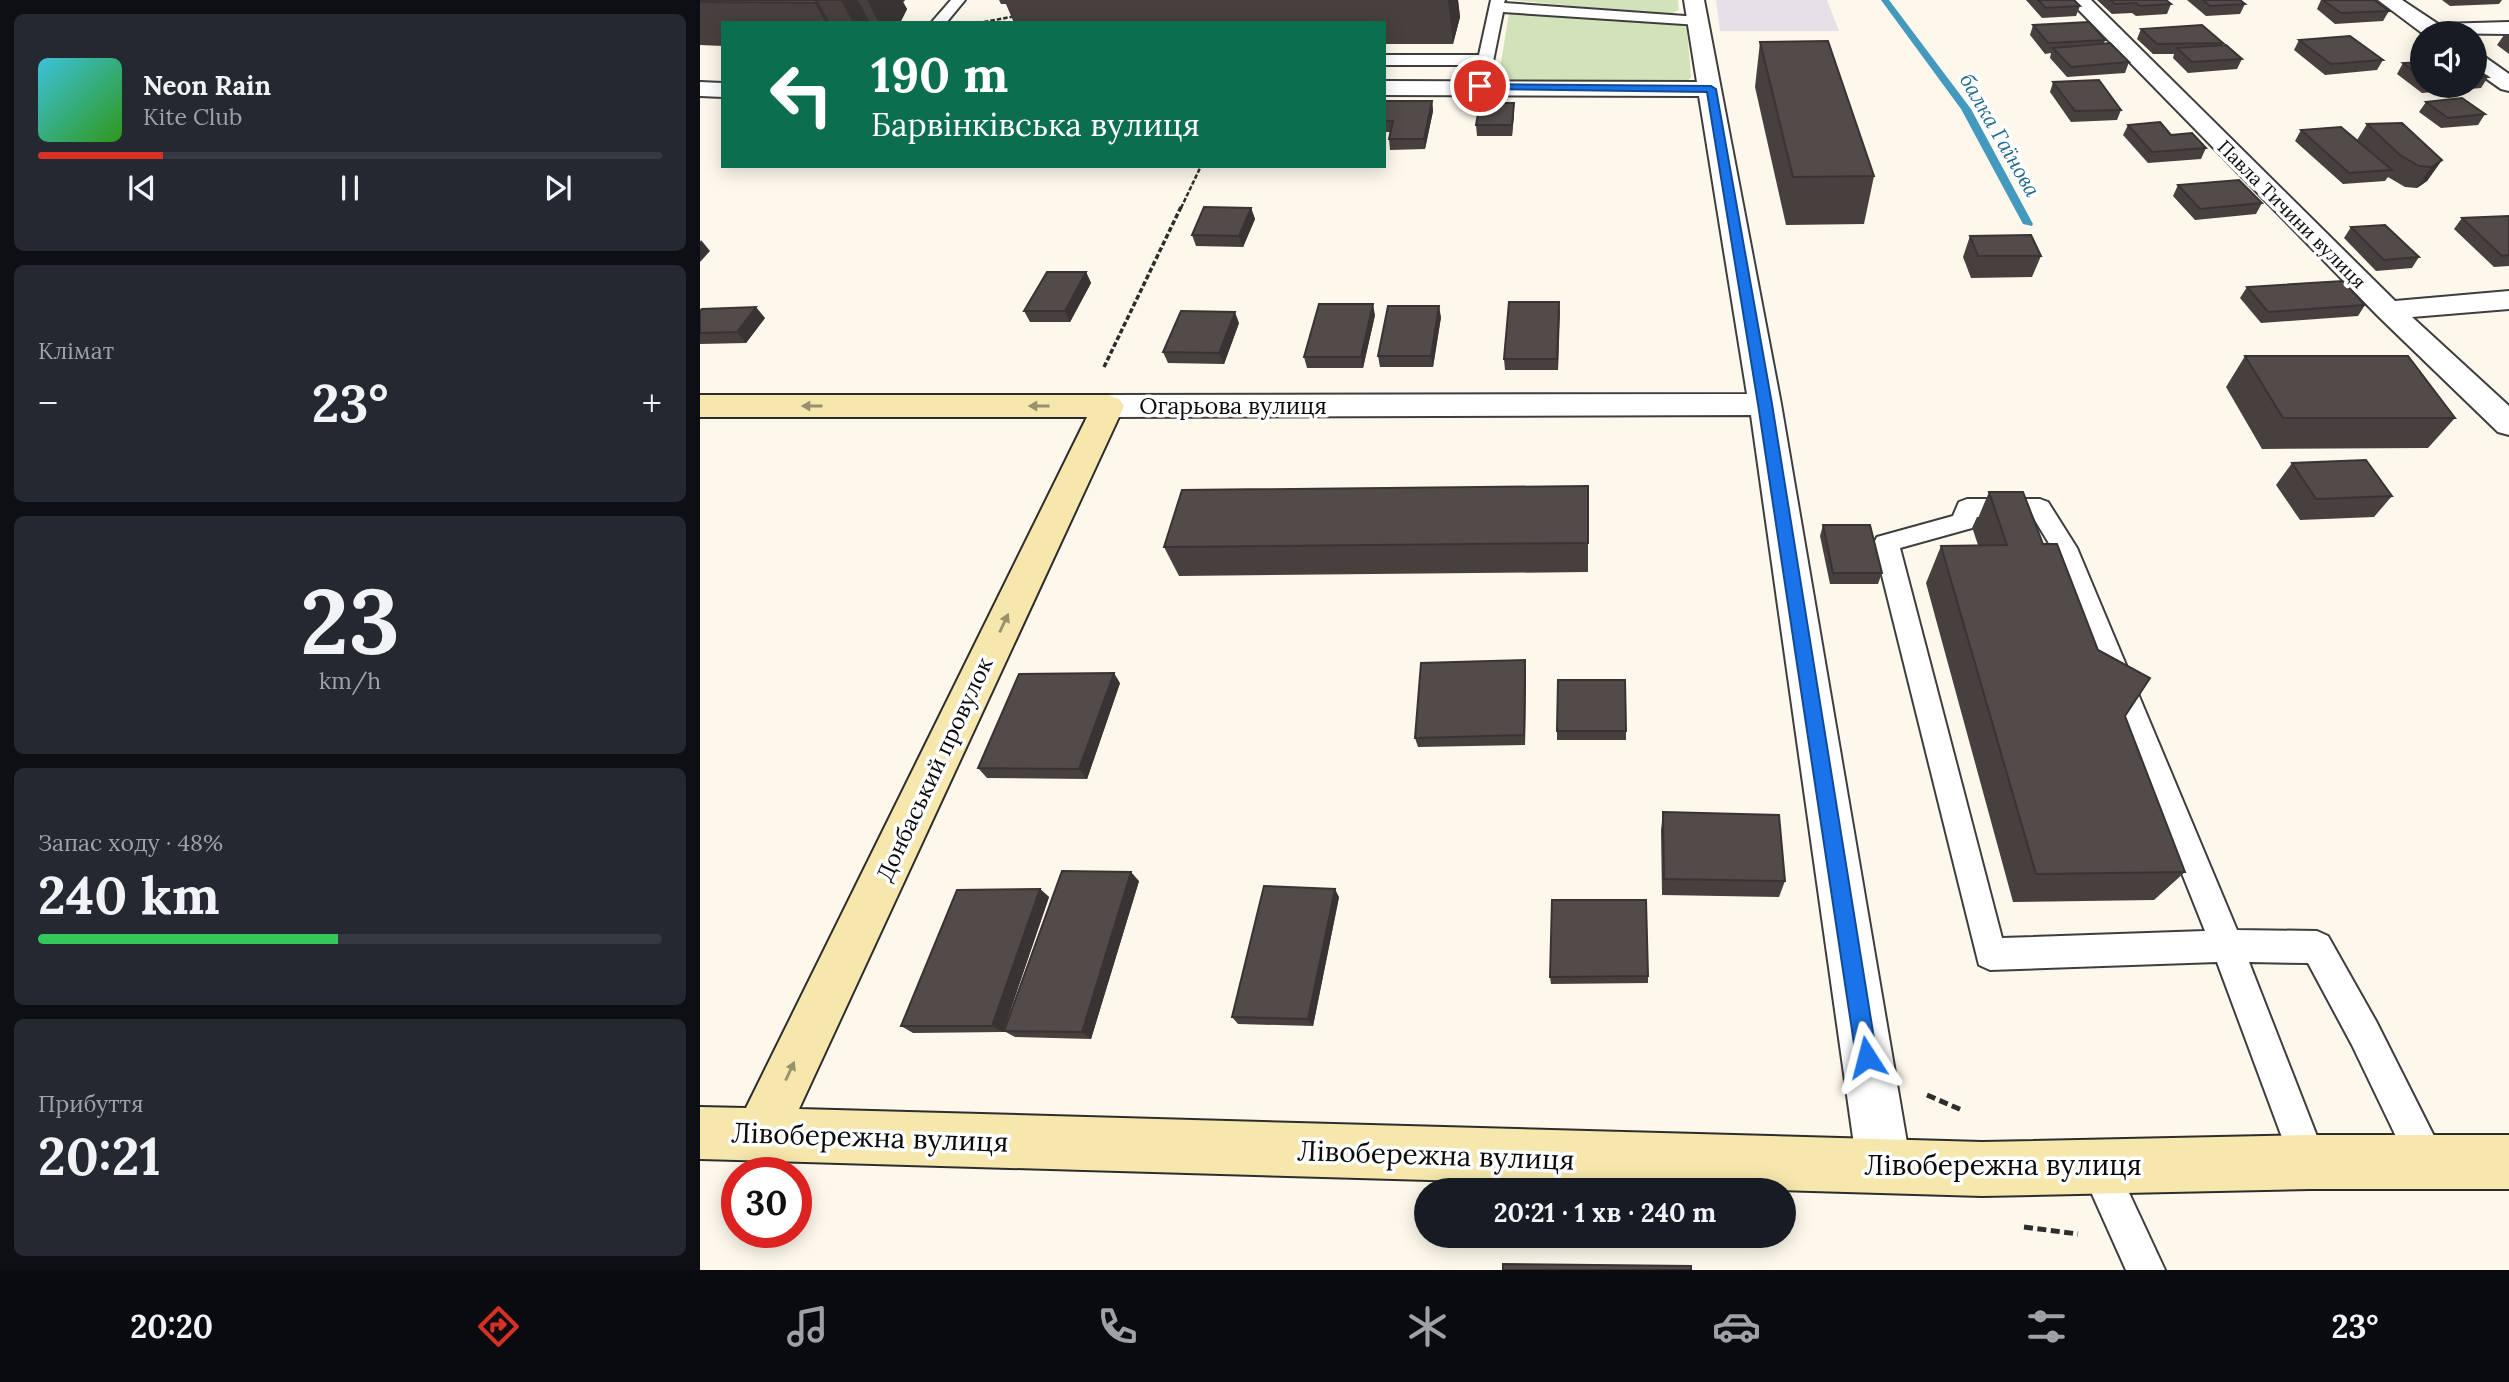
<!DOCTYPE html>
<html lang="uk">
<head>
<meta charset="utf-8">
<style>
	:root { --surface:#171b24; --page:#242831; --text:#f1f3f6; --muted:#9ea1a6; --line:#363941; --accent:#d93025 }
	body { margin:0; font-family:Lora,serif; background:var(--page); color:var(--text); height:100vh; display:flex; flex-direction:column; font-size:26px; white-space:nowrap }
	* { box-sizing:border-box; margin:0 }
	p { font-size:23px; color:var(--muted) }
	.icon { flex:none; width:38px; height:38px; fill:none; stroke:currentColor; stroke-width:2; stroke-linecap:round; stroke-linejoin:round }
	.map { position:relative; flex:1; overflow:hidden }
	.side { display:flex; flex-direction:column; gap:14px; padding:14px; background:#0d0f14; width:700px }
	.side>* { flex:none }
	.guide { position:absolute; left:21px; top:21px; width:665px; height:147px; border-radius:0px; box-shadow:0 4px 18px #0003; background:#0b6e4f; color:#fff; overflow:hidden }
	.fabs { position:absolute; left:1710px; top:21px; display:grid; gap:14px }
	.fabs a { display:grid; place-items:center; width:77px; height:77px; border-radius:50%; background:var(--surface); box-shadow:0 4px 18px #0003; font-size:35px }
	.speed { position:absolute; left:21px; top:1157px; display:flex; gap:14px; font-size:35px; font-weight:700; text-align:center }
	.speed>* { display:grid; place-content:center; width:91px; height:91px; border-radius:50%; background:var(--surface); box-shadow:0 4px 18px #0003; line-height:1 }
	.speed .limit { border:10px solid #d22; background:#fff; color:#111 }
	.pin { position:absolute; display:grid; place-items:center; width:60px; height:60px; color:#fff; margin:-30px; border:4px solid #fff; border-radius:50%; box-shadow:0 2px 7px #0007 }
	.me { position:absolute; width:77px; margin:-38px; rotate:351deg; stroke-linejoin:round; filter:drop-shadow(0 0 5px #0008) }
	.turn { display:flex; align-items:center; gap:24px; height:147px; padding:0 35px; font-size:32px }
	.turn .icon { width:91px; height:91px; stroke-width:2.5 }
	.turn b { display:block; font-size:49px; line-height:60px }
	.big { font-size:52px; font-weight:700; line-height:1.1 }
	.side .card { flex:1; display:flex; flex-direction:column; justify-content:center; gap:10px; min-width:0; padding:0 24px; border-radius:10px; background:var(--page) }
	.side .dial { align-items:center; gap:0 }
	.dial b { font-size:91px; line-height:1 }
	.song { display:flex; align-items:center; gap:21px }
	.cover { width:84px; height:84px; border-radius:10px; background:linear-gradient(135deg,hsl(190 70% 55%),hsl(110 70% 35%)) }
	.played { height:7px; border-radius:4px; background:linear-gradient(90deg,var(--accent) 20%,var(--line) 20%) }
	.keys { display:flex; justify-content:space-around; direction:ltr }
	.heat { display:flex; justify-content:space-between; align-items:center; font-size:38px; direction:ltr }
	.charge { height:10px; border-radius:5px; background:linear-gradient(90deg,#34c759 48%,var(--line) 0) }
	.trip { position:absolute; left:714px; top:1178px; width:382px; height:70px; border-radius:35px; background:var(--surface); box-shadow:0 4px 18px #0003; font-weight:700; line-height:70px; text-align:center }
	.tabs { display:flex; height:112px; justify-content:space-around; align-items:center; background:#090b0e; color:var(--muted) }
	.tabs .icon { width:49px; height:49px }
	.tabs .selected { color:var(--accent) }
	.tabs b { font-size:32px; color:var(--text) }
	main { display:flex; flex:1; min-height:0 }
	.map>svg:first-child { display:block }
</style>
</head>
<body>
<main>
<section class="side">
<div class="card">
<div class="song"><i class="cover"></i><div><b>Neon Rain</b><p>Kite Club</p></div></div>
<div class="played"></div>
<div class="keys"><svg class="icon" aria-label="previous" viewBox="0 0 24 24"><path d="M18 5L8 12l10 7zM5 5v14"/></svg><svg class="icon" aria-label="pause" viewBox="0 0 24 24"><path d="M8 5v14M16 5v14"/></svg><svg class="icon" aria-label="next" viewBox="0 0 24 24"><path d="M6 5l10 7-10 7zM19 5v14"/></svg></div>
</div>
<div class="card"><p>Клімат</p>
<div class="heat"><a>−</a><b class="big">23°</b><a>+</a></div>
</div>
<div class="card dial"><b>23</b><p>km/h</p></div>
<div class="card"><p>Запас ходу · 48%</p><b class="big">240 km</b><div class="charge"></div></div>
<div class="card"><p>Прибуття</p><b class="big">20:21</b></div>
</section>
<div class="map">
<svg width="1809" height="1270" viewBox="0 0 1809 1270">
	<rect width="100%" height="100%" fill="#fdf8eb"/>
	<!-- industrial -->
	<path fill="#e7e0e9" d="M1016,0H1127L1139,31H1020Z"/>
	<!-- green -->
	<g fill="#d3e3b9">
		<path d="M811,0H978L979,10L968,15Z"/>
		<path d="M809,13L978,23L987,28L991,77L988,81L979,82L807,81L799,75Z"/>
	</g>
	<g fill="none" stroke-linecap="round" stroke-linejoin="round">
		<!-- stream -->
		<path fill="#449abe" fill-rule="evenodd" d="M1181,0H1189L1271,109L1333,224L1332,226L1323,224L1261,109Z"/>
		<defs>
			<g id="lane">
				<path d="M251,0H265L246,23H231Z"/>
				<path d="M791,0H805L804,3L999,17L1006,21L999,25L803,12L788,86L780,91L772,86L777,65H684V55H779Z"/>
				<path d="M1267,499H1340L1348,502L1377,548L1537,930L1617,931L1628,936L1676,1021L1741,1150L1746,1163L1741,1176L1728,1181L1715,1176L1652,1045L1608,963L1549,962L1627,1162L1622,1175L1609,1180L1596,1175L1517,962L1290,970L1279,965L1174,543L1177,537L1253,516L1259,502ZM1277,517H1333L1353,550L1505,931L1302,938L1200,548L1272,528Z"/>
				<path d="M1397,1147L1410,1152L1465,1270H1426L1379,1165L1384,1152Z"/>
			</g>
			<g id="street">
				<path d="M984,0H1004L1081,404L1211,1166L1203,1185L1184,1193L1165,1185L1157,1166L1051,415L408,417L397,413L392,406L397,399L408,395L1047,394L999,96L684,95V81L997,82Z"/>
				<path d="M1369,0H1391L1695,301L1809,291V309L1712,317L1809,406V435L1798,432L1678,316Z"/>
				<path d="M1678,0H1702L1738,24L1809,22V34L1722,33Z"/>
				<path d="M1774,54L1782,55L1809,74V91L1801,89L1774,70Z"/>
				<path d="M0,82L23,83V97L0,96Z"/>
			</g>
			<path id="secondary" d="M0,395H408L419,399L424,406L99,1109L1282,1142L1609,1135H1809V1189H1609L1282,1196L0,1159V1107L46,1108L387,417H0Z"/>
		</defs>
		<!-- lane casing -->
		<use href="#lane" stroke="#3e3e3e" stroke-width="4"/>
		<!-- street casing -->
		<use href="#street" stroke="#3e3e3e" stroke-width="4"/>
		<!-- secondary casing -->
		<use href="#secondary" stroke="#2d2d2d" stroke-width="4"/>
		<!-- path-far2 -->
		<g stroke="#2d2d2d" stroke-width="2.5" stroke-dasharray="4.5 2" stroke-linecap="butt">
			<path d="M284,22L316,16"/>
			<path d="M481,208L501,166"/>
		</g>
		<!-- path-far1 -->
		<path stroke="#2d2d2d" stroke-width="3.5" stroke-dasharray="5 2.5" stroke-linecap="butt" d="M404,367L481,207"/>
		<!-- path -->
		<g stroke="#2d2d2d" stroke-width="5" stroke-dasharray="9 4.5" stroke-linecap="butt">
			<path d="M1227,1095L1264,1111"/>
			<path d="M1324,1227L1378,1234"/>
		</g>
		<!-- lane -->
		<use href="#lane" fill="#fff" fill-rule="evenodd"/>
		<!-- street -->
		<use href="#street" fill="#fff" fill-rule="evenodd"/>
		<!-- secondary -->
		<use href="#secondary" fill="#f6e7ad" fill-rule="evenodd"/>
	</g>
	<!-- wall -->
	<g fill="#47403f">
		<path d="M0,0H205L203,2L207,9L201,21L198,23H23V46L0,45Z"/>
		<path d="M299,0H758L760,17L753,44H684V23H314L306,4H301Z"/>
		<path d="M1326,0H1374L1380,6L1376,16L1342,18Z"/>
		<path d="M1397,0H1466L1471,4L1467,14L1436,16L1432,13L1412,14Z"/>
		<path d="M1487,0H1540L1545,4L1540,14L1506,16Z"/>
		<path d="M1621,0H1674L1689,11L1683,21L1635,24L1617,9Z"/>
		<path d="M1742,0H1802L1799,4L1750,6Z"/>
		<path d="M1333,25L1405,40L1404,44L1429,62L1425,73L1367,77L1350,58L1351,53L1345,54L1330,35Z"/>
		<path d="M1441,29L1523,43L1522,45L1542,59L1537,69L1488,73L1473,58L1474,54H1453L1437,39Z"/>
		<path d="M1804,35H1809V54L1797,45Z"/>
		<path d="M1599,40L1683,60L1677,70L1625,75L1594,50Z"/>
		<path d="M1060,42L1174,176L1164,224L1086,225L1055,87Z"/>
		<path d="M1722,62V86H1774V68L1788,77L1781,88L1722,93L1697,74L1703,63Z"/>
		<path d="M1353,82L1421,110L1417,120L1371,122L1350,92Z"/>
		<path d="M684,101H732L733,111L725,149L690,150L689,139L690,132H684Z"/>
		<path d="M1726,102L1785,114L1778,125L1741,128L1719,112Z"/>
		<path d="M814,103V113L812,136H777L776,125Z"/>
		<path d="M1667,124L1742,160L1727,181L1717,188L1705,187L1688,177L1685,181L1643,184L1595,141L1601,130L1657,140Z"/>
		<path d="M1428,125L1471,135L1506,148L1501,159L1448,163L1423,135Z"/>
		<path d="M1478,185L1562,203L1556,214L1495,220L1473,196Z"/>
		<path d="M551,208L555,219L543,247L496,246L492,235Z"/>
		<path d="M1809,216V266L1794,267L1754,229L1762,218Z"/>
		<path d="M1651,227L1719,257L1712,268L1676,271L1644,238Z"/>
		<path d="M1270,236L1341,256L1332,277L1271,278L1263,257Z"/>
		<path d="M386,272L391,283L370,322H330L324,311Z"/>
		<path d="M1547,287L1665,305L1658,316L1561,323L1540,298Z"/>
		<path d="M859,302L858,370H805L804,359Z"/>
		<path d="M0,311L65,318L46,343L0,344Z"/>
		<path d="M675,315L663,368H607L604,357Z"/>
		<path d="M741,317L733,367H680L678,356Z"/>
		<path d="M539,323L524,364L468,363L463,352Z"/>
		<path d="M1545,356L1755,418L1728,448L1562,449L1526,387Z"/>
		<path d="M1592,463L1692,496L1674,517L1600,520L1576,485Z"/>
		<path d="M1289,492L1343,544L1398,650L1425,716L1485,872L1454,900L1313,902L1226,583L1241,546L1278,545L1273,530Z"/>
		<path d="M888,516V572L479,576L464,547Z"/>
		<path d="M1123,525L1182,573L1178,584H1130L1120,536Z"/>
		<path d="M826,670L825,745L718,747L715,738Z"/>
		<path d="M420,683L387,779L287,778L278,768Z"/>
		<rect x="857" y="731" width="69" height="9"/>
		<path d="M963,812L1085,881L1079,897L962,895L961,830Z"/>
		<path d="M439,881L391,1039L315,1037L304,1031Z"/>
		<path d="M340,889L349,897L303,1032L213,1033L201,1026Z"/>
		<path d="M639,897L613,1026L538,1024L532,1017Z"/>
		<path d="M948,976V983L851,984L850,977Z"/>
	</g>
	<!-- shaded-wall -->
	<g fill="#393433">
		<path d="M117,0L130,23H126L115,3Z"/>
		<path d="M141,0H158L170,23H153Z"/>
		<path d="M167,0H205L203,2L207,9L201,21L198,23H179Z"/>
		<path d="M748,0H758L760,17L753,44Z"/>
		<path d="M732,101L733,111L725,149L724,139Z"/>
		<path d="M814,103V113L812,136V125Z"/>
		<path d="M1742,160L1727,181L1717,188L1731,167Z"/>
		<path d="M551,208L555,219L543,247L539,236Z"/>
		<path d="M1,240L10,251L0,262V242Z"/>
		<path d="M386,272L391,283L370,322L365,311Z"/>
		<path d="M859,302L860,313L858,370L857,359Z"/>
		<path d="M673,304L675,315L663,368L661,357Z"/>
		<path d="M739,306L741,317L733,367L731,356Z"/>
		<path d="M56,307L65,318L46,343L37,332Z"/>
		<path d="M535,312L539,323L524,364L519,353Z"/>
		<path d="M825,660L826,670L825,745L824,735Z"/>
		<path d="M414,673L420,683L387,779L379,769Z"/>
		<path d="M431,872L439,881L391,1039L382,1032Z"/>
		<path d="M340,889L349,897L303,1032L292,1026Z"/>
		<path d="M635,889L639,897L613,1026L608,1019Z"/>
	</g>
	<!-- building -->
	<g fill="#524b49" stroke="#393433" stroke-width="2">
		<path d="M0,0H141H117L115,3L0,2Z"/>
		<path d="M1338,0H1374L1380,6L1346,8Z"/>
		<path d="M1411,0H1466L1471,4L1440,6L1436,3L1415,4Z"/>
		<path d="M1503,0H1540L1545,4L1510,6Z"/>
		<path d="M1623,0H1674L1689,11L1641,13Z"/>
		<path d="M1389,22L1405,40L1348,43L1333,25Z"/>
		<path d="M1502,25L1523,43L1457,44L1441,29Z"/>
		<path d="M1650,36L1683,60L1631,64L1599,40Z"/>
		<path d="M1128,41L1174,176L1093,177L1060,42Z"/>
		<path d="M1410,43L1429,62L1371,67L1353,48Z"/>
		<path d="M1526,45L1542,59L1492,62L1477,48Z"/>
		<path d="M1722,62V77L1703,63Z"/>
		<path d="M1774,68L1788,77L1774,78Z"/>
		<path d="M1399,80L1421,110L1375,111L1353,82Z"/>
		<path d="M1762,98L1785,114L1748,118L1726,102Z"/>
		<path d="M684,101H732L724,139H689L693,121H684Z"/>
		<path d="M780,103H814L812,125H776Z"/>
		<path d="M1460,122L1471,135L1492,133L1506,148L1452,152L1428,125Z"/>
		<path d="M1702,123L1742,160L1731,167L1719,166L1700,155L1667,124Z"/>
		<path d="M1641,127L1692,170L1649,173L1601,130Z"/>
		<path d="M1539,180L1562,203L1500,209L1478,185Z"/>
		<path d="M504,207L551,208L539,236L492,235Z"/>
		<path d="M1809,216V255L1802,256L1762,218Z"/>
		<path d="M1685,225L1719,257L1684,260L1651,227Z"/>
		<path d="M1331,235L1341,256H1278L1270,236Z"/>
		<path d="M347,272H386L365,311H324Z"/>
		<path d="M1643,281L1665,305L1568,312L1547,287Z"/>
		<path d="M809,302H859L857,359H804Z"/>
		<path d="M619,304H673L661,357H604Z"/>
		<path d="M688,306H739L731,356H678Z"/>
		<path d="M56,307L37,332L0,333V311L2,309Z"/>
		<path d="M481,311L535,312L519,353L463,352Z"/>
		<path d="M1545,356H1708L1755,418H1583Z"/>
		<path d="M1666,460L1692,496L1616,499L1592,463Z"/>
		<path d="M888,486V543L464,547L482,490Z"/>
		<path d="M1289,492H1323L1343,544H1357L1398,650L1450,678L1425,716L1485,872L1336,874L1241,546L1307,545Z"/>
		<path d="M1123,525H1170L1182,573H1133Z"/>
		<path d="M825,660L824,735L715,738L721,663Z"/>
		<path d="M414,673L379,769L278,768L319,674Z"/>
		<path d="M858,680H925L926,731H857Z"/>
		<path d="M963,812L1079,815L1085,881L964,879Z"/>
		<path d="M362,871L431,872L382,1032L304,1031Z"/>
		<path d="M564,886L635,889L608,1019L532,1017Z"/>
		<path d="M340,889L292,1026H201L257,890Z"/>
		<path d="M852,900H946L948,976L850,977Z"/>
		<path d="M803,1264L991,1266V1270H803Z"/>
	</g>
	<!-- one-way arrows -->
	<defs><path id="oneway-solid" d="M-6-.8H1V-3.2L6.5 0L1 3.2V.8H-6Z" transform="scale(1.75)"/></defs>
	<g fill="#988f6c">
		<use href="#oneway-solid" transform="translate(112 406) rotate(180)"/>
		<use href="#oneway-solid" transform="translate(339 406) rotate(180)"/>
		<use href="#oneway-solid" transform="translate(304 623) rotate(-65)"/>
		<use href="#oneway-solid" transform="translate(90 1071) rotate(-65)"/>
	</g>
	<!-- route -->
	<path fill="#1a73e8" stroke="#114b97" stroke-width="2" d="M777,84L1011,86L1016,89L1072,404L1177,1057L1174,1065L1167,1068L1159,1065L1156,1057L1058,404L1007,92L780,89L777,88Z"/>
	<g text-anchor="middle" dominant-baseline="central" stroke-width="7" stroke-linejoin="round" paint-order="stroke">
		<!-- far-street labels -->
		<g font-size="19" fill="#0b0b0b" stroke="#fff">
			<text transform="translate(1592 214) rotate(45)">Павла Тичини вулиця</text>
		</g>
		<!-- far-water labels -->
		<g font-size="21" font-style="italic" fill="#226b8f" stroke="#fff">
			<text transform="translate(1300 135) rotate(60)">балка Гаїнова</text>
		</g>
		<!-- street labels -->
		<g font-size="23" fill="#0b0b0b" stroke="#fff">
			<text x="533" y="405">Огарьова вулиця</text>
			<text transform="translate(234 769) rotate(-65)">Донбаський провулок</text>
		</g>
		<!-- near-street labels -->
		<g font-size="28" fill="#0b0b0b" stroke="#fff">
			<text transform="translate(170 1137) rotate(2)">Лівобережна вулиця</text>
			<text transform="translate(736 1155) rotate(2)">Лівобережна вулиця</text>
			<text x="1303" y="1165">Лівобережна вулиця</text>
		</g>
	</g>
</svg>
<div class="fabs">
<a><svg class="icon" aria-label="sound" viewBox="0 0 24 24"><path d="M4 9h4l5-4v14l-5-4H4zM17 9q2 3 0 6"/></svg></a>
</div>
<div class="speed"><div class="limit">30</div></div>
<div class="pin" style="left:780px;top:86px;background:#d93025"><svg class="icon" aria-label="arrive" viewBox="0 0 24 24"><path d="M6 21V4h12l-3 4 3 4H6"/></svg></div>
<svg class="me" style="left:1167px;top:1057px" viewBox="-20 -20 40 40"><path d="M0-17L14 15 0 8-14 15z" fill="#1a73e8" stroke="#fff" stroke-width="4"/></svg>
<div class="trip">20:21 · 1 хв · 240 m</div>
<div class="guide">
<div class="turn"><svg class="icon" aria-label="left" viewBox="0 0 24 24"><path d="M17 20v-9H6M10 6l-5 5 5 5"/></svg><div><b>190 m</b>Барвінківська вулиця</div></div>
</div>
</div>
</main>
<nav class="tabs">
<b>20:20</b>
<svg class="icon selected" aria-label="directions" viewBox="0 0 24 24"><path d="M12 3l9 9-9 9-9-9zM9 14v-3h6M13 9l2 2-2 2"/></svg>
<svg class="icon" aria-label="music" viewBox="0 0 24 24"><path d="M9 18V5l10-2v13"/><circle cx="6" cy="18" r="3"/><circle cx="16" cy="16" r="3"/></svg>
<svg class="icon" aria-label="phone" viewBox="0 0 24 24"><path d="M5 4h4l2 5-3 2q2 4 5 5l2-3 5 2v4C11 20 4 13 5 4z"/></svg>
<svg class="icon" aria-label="climate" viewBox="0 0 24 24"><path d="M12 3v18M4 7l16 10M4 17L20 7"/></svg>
<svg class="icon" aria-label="car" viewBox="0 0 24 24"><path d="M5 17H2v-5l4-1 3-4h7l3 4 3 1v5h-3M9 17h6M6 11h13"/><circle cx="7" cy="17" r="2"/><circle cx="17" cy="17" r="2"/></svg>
<svg class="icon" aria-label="filters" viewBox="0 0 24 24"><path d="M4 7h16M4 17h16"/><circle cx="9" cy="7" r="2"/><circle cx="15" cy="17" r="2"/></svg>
<b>23°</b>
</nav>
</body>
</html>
